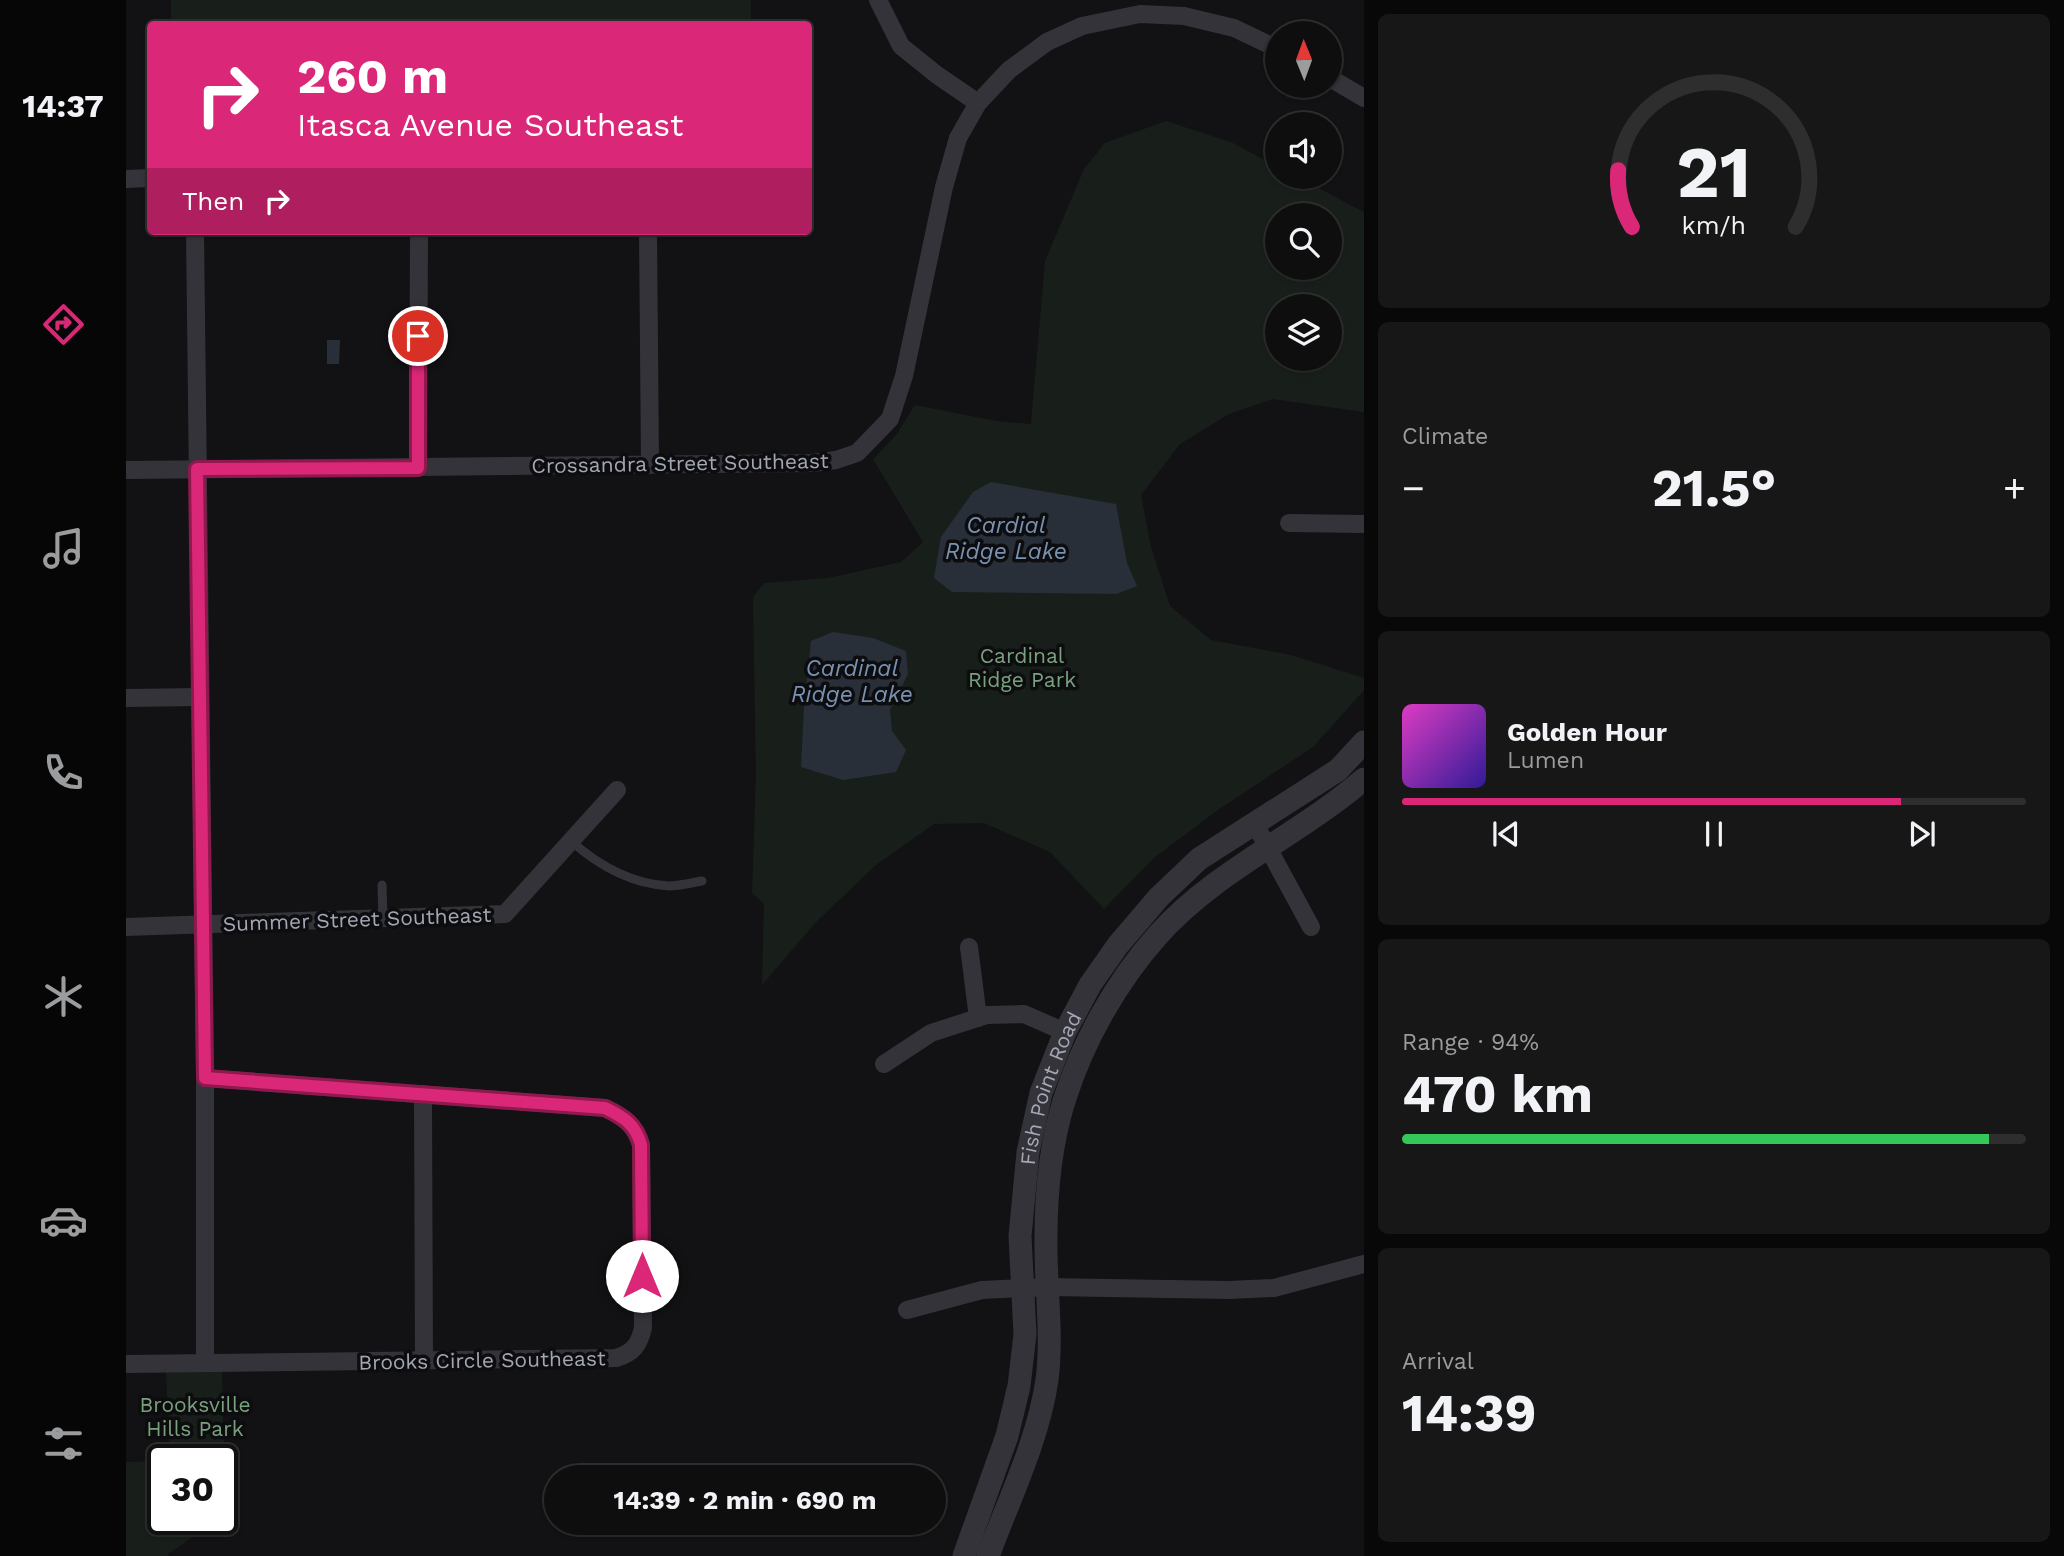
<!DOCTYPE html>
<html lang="en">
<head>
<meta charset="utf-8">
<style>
	:root { --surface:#0e0e0f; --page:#171718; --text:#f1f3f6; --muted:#9b9c9e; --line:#2e2e2f; --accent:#db2777 }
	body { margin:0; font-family:"Work Sans",sans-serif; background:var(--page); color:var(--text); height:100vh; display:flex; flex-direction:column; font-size:26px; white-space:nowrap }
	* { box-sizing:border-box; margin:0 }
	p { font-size:23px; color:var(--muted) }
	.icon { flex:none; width:38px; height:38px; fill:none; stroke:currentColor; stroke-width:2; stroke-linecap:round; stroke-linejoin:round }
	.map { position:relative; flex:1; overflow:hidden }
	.sheet { display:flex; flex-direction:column; gap:14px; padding:14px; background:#080808; width:700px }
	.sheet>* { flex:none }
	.guide { position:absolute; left:21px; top:21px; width:665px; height:214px; border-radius:7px; box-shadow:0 2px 5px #0004,0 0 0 2px var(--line); background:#db2777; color:#fff; overflow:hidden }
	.needle { width:46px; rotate:359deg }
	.buttons { position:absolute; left:1139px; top:21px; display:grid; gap:14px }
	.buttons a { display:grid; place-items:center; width:77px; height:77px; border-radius:50%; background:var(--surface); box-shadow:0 2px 5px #0004,0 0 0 2px var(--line); font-size:35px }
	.speed { position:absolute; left:21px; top:1444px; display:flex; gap:14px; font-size:35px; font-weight:700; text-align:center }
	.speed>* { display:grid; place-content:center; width:91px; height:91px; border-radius:50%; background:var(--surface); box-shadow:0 2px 5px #0004,0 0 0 2px var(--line); line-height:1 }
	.speed .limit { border:4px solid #111; border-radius:10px; background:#fff; color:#111 }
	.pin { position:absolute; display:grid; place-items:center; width:60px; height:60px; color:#fff; margin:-30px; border:4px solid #fff; border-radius:50%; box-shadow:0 2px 7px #0007 }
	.me { position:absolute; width:77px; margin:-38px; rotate:0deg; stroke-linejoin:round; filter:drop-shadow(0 0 5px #0008) }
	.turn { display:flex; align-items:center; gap:24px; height:147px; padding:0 35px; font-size:32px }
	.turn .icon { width:91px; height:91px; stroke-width:2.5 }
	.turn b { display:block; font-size:49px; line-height:60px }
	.then { display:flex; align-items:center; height:66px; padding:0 35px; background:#0003; gap:14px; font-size:26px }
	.big { font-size:52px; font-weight:700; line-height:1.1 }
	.sheet .tile { flex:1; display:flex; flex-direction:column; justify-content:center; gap:10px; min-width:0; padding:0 24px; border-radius:10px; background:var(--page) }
	.sheet .dial { align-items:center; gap:0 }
	.dial svg { height:182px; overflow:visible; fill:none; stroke:var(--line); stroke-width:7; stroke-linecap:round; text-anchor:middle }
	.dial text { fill:var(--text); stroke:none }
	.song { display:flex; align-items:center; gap:21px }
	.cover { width:84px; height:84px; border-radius:10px; background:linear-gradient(135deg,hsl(310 70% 55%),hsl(250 70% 35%)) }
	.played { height:7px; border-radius:4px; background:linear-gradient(90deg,var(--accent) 80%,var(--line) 80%) }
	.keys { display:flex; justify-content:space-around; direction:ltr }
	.heat { display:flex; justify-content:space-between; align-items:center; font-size:38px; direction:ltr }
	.charge { height:10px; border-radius:5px; background:linear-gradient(90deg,#34c759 94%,var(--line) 0) }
	.trip { position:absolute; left:418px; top:1465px; width:402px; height:70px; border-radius:35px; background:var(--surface); box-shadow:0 2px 5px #0004,0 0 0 2px var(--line); font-weight:700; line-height:70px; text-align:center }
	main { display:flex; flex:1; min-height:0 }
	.tab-bar { display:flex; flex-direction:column; width:126px; justify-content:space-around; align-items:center; background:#060606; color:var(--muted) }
	.tab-bar .icon { width:49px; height:49px }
	.tab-bar .current { color:var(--accent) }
	.tab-bar b { font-size:32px; color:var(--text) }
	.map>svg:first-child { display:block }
</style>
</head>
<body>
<main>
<nav class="tab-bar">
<b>14:37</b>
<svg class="icon current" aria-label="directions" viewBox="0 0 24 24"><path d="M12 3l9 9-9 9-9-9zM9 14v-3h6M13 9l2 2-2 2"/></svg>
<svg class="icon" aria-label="music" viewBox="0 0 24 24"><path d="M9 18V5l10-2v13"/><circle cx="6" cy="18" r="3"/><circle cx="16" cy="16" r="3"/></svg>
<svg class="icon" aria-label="phone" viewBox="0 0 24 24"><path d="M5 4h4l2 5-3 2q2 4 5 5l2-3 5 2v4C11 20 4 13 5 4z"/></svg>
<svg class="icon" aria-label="climate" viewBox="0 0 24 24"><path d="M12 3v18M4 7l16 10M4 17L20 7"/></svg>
<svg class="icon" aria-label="car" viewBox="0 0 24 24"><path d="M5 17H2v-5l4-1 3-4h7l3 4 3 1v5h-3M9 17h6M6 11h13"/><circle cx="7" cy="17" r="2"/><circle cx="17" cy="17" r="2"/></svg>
<svg class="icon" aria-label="filters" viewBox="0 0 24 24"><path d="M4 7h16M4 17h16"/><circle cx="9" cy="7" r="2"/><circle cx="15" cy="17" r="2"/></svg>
</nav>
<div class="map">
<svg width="1238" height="1556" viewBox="0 0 1238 1556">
	<rect width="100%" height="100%" fill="#121214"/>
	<!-- green -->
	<g fill="#181f1a" fill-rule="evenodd">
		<rect x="45" y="0" width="580" height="24"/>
		<path d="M1040,121L1107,143L1151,167L1152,177H1171L1238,212V412L1147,399L1103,414L1054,444L1015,495L1025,547L1044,606L1085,640L1165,655L1238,678V690L1187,747L1092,810L1029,857L978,909L924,852L858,823L808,824L751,864L690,922L636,985L638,904L626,893L630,776L627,597L638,583L702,578L775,562L797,542L747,459L770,435L789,405L870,421L905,424L919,261L958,169L979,143ZM1152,215H1204V268H1152ZM1152,306H1204V359H1152Z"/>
		<path d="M96,1371L99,1515L96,1516V1460L44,1459L40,1372Z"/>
		<path d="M37,1461V1519H93L42,1554L43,1556H0V1462Z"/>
	</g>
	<!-- water -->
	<g fill="#282f38">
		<path d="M201,340H214L213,364H201Z"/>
		<path d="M865,482L990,504L1001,563L1011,586L990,594L826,592L808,578L815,537L847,492Z"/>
		<path d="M707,632L747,638L780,651L782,674L764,710L766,731L780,750L770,772L717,780L675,767L678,708L685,641Z"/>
	</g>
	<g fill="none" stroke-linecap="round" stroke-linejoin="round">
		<!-- service -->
		<g stroke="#333339" stroke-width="9">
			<path d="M445,841C472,865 506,884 543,886C553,886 565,883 576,881"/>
			<path d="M256,885L257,918"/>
		</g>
		<!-- minor -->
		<g stroke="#333339" stroke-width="18">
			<path d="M752,0L775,46L811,75L852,103"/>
			<path d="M1204,78L1238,98"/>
			<path d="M0,179L24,178"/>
			<path d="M69,231L79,1078V1363"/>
			<path d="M522,231L524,465"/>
			<path d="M292,468L293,231"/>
			<path d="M0,470L687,463L710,460L731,453L764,419L778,376L818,187L832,138L852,103L883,70L921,42L956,26L1014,14L1058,16L1108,28L1152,49"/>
			<path d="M1163,523L1238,524"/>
			<path d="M0,698L73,697"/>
			<path d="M1129,824L1185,927"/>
			<path d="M0,927L379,914L491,790"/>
			<path d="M843,947L852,1018"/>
			<path d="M758,1064L805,1033L861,1015L898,1014L939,1032"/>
			<path d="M297,1094L298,1360"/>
			<path d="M781,1310L856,1290L922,1287L1103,1290L1148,1288L1238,1264"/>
			<path d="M0,1364L490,1358C507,1353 513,1345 517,1328L515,1145C509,1125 498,1117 479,1108L79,1078"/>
		</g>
		<!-- tertiary -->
		<g stroke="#333339" stroke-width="23">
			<path id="s1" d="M838,1556L881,1436L893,1386L899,1334L894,1236L902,1152L915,1093L939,1032L964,985L992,945L1033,897L1073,859L1212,770L1238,742"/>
			<path d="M862,1556C883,1499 912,1441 921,1380C927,1332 919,1285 920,1237C920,1192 925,1143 938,1101C957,1041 990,982 1032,935C1090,870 1172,836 1238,779"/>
		</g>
	</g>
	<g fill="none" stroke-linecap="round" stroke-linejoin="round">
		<defs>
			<path id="route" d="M292,336V468L71,469L79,1078L479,1108C498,1117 510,1125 515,1145L516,1276"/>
		</defs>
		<!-- route casing -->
		<use href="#route" stroke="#8e194d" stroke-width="18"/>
		<!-- route -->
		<use href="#route" stroke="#db2777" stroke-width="12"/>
	</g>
	<g text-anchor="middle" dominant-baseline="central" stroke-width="7" stroke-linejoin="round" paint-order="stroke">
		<!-- street labels -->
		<g font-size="21" fill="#a3a7b5" stroke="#0d0d0f">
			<text transform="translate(554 463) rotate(-1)">Crossandra Street Southeast</text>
			<text transform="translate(231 919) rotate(-2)">Summer Street Southeast</text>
			<text stroke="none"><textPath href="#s1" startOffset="481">Fish Point Road</textPath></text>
			<text transform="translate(356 1360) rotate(-1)">Brooks Circle Southeast</text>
		</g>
		<!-- park labels -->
		<g font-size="21" fill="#79a17e" stroke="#0d0d0f">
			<text x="896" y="655">Cardinal<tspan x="896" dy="24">Ridge Park</tspan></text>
			<text x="69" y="1404">Brooksville<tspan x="69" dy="24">Hills Park</tspan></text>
		</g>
		<!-- water labels -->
		<g font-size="23" font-style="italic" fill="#7792b2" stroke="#0d0d0f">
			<text x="880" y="525">Cardial<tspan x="880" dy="26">Ridge Lake</tspan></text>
			<text x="726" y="668">Cardinal<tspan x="726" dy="26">Ridge Lake</tspan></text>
		</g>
	</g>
</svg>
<div class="buttons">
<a><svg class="needle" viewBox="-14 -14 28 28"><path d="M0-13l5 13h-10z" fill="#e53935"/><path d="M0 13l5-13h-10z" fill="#9b9c9e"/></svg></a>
<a><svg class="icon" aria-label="sound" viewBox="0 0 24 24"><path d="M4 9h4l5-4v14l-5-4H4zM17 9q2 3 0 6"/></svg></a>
<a><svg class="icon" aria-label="search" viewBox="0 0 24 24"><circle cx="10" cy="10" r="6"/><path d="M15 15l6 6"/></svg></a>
<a><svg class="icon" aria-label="layers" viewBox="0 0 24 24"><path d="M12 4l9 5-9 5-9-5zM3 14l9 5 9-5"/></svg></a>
</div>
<div class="speed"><div class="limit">30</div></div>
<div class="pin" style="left:292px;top:336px;background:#d93025"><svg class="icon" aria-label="arrive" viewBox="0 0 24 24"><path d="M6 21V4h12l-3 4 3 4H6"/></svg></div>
<svg class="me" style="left:516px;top:1276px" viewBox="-20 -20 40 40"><circle r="19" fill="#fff"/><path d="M0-13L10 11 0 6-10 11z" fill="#db2777"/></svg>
<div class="trip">14:39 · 2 min · 690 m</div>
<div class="guide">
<div class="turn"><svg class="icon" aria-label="right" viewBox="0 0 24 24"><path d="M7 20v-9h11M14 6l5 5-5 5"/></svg><div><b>260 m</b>Itasca Avenue Southeast</div></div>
<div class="then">Then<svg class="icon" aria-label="right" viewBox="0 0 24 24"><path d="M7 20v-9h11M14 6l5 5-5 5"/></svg></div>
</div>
</div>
<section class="sheet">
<div class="tile dial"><svg viewBox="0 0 100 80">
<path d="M14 69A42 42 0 1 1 86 69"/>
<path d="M14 69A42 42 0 0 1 8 44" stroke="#db2777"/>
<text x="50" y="56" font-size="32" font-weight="700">21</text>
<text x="50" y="72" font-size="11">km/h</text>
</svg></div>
<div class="tile"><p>Climate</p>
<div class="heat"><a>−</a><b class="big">21.5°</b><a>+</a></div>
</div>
<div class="tile">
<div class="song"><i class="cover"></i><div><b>Golden Hour</b><p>Lumen</p></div></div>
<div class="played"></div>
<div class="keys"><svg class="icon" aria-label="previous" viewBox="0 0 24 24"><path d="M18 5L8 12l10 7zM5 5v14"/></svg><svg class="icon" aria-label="pause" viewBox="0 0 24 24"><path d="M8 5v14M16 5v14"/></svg><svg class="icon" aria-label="next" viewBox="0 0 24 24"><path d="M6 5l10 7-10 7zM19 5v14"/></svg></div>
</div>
<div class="tile"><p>Range · 94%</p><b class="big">470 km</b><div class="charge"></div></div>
<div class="tile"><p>Arrival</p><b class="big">14:39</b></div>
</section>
</main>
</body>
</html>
